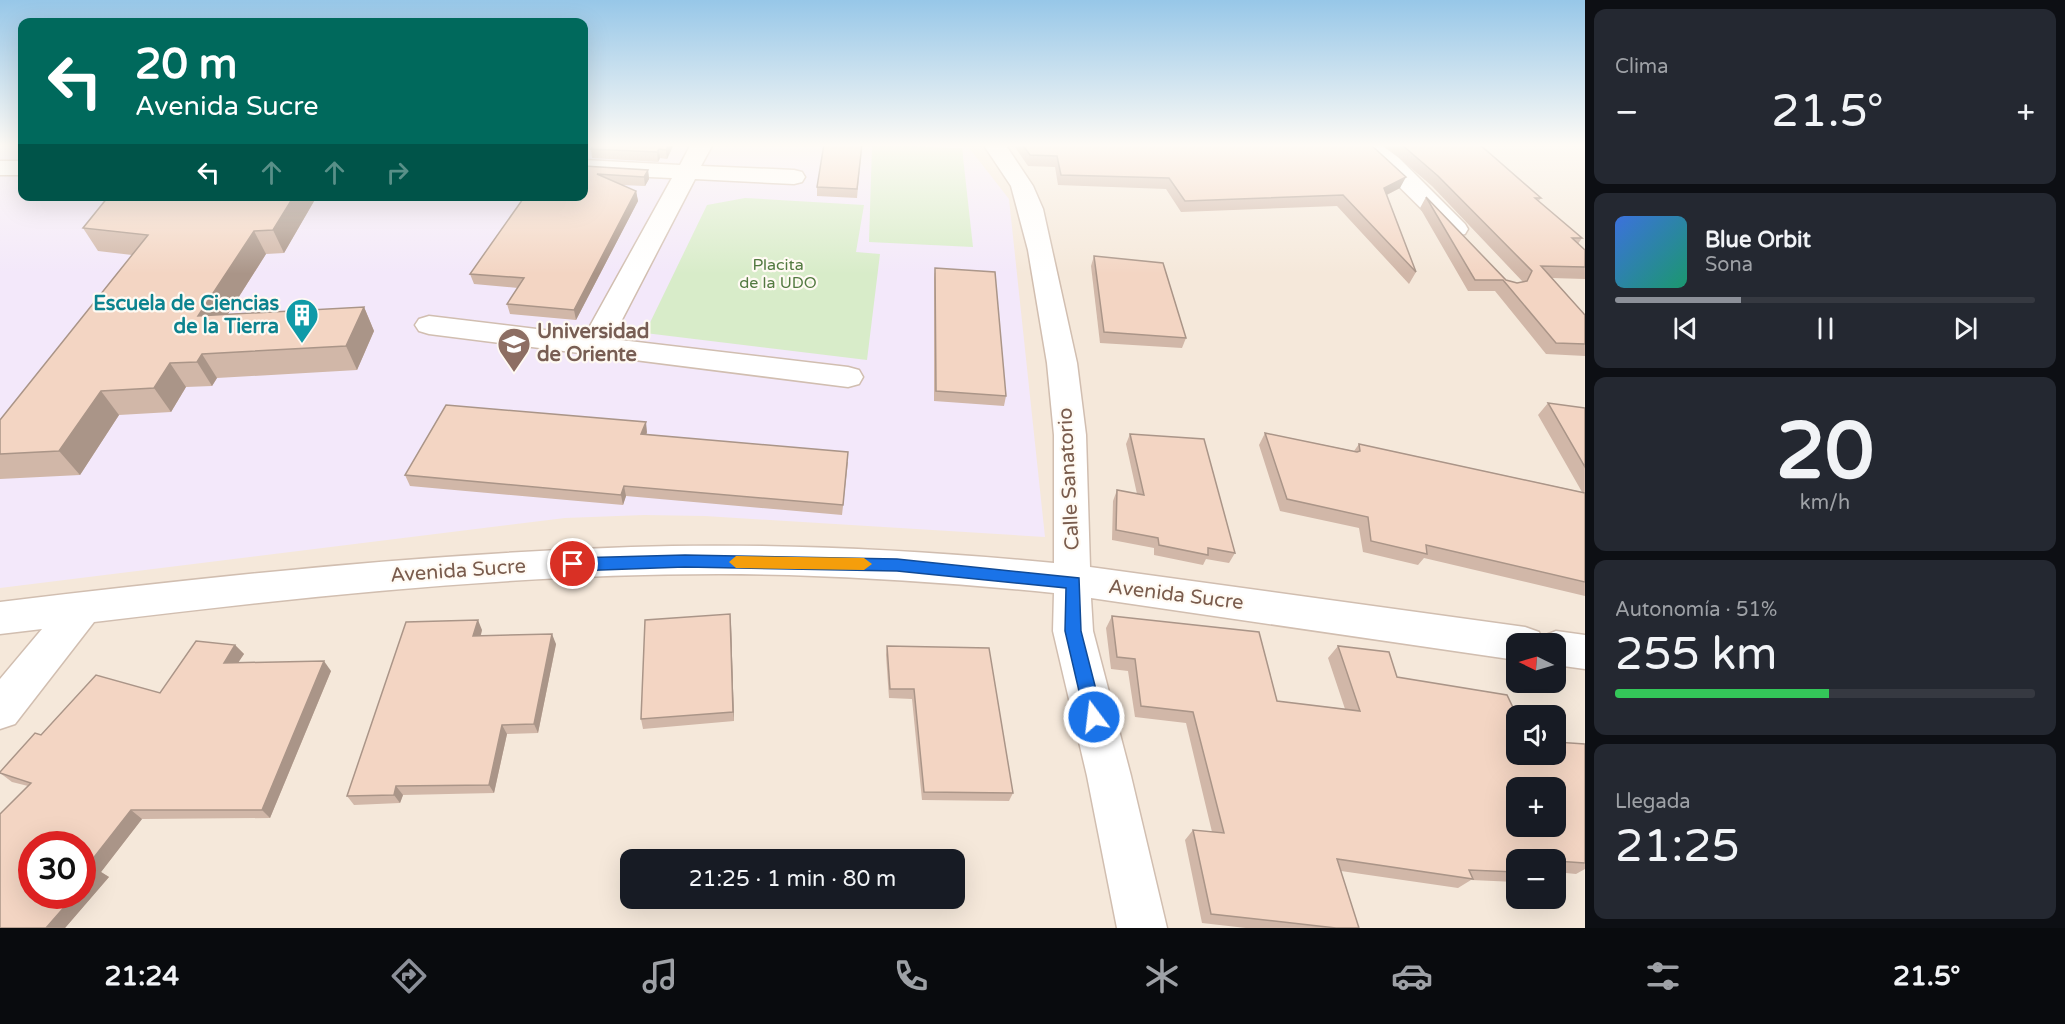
<!DOCTYPE html>
<html lang="es">
<head>
<meta charset="utf-8">
<style>
	:root { --surface:#171b24; --page:#242831; --text:#f1f3f6; --muted:#9ea1a6; --line:#363941; --accent:#8c9099 }
	body { margin:0; font-family:"Varela Round",sans-serif; background:var(--page); color:var(--text); height:100vh; display:flex; flex-direction:column; font-size:22px; white-space:nowrap }
	* { box-sizing:border-box; margin:0 }
	p { font-size:20px; color:var(--muted) }
	.icon { flex:none; width:33px; height:33px; fill:none; stroke:currentColor; stroke-width:2; stroke-linecap:round; stroke-linejoin:round }
	.map { position:relative; flex:1; overflow:hidden }
	.details { display:flex; flex-direction:column; gap:9px; padding:9px; background:#0d0f14; width:480px }
	.details>* { flex:none }
	.guide { position:absolute; left:18px; top:18px; width:570px; height:183px; border-radius:12px; box-shadow:0 6px 24px #0002; background:#00695c; color:#fff; overflow:hidden }
	.needle { width:39px; rotate:275deg }
	.controls { position:absolute; left:1506px; top:633px; display:grid; gap:12px }
	.controls a { display:grid; place-items:center; width:60px; height:60px; border-radius:12px; background:var(--surface); box-shadow:0 6px 24px #0002; font-size:30px }
	.speed { position:absolute; left:18px; top:831px; display:flex; gap:12px; font-size:30px; font-weight:700; text-align:center }
	.speed>* { display:grid; place-content:center; width:78px; height:78px; border-radius:50%; background:var(--surface); box-shadow:0 6px 24px #0002; line-height:1 }
	.speed .limit { border:9px solid #d22; background:#fff; color:#111 }
	.pin { position:absolute; display:grid; place-items:center; width:51px; height:51px; color:#fff; margin:-26px; border:3px solid #fff; border-radius:50%; box-shadow:0 2px 6px #0007 }
	.me { position:absolute; width:66px; margin:-33px; rotate:345deg; stroke-linejoin:round; filter:drop-shadow(0 0 4px #0008) }
	.turn { display:flex; align-items:center; gap:21px; height:126px; padding:0 18px; font-size:27px }
	.turn .icon { width:78px; height:78px; stroke-width:2.5 }
	.turn b { display:block; font-size:42px; line-height:51px }
	.lanes { display:flex; align-items:center; height:57px; padding:0 18px; background:#0003; justify-content:center; gap:30px; direction:ltr }
	.lanes .off { opacity:.35 }
	.big { font-size:45px; font-weight:600; line-height:1.1 }
	.details .widget { flex:1; display:flex; flex-direction:column; justify-content:center; gap:9px; min-width:0; padding:0 21px; border-radius:12px; background:var(--page) }
	.details .dial { align-items:center; gap:0 }
	.dial b { font-size:78px; line-height:1 }
	.song { display:flex; align-items:center; gap:18px }
	.cover { width:72px; height:72px; border-radius:9px; background:linear-gradient(135deg,hsl(220 70% 55%),hsl(160 70% 35%)) }
	.played { height:6px; border-radius:3px; background:linear-gradient(90deg,var(--accent) 30%,var(--line) 30%) }
	.keys { display:flex; justify-content:space-around; direction:ltr }
	.heat { display:flex; justify-content:space-between; align-items:center; font-size:33px; direction:ltr }
	.charge { height:9px; border-radius:4px; background:linear-gradient(90deg,#34c759 51%,var(--line) 0) }
	.trip { position:absolute; left:620px; top:849px; width:345px; height:60px; border-radius:12px; background:var(--surface); box-shadow:0 6px 24px #0002; font-weight:600; line-height:60px; text-align:center }
	.tab-bar { display:flex; height:96px; justify-content:space-around; align-items:center; background:#090b0e; color:var(--muted) }
	.tab-bar .icon { width:42px; height:42px }
	.tab-bar .current { color:var(--accent) }
	.tab-bar b { font-size:27px; color:var(--text) }
	main { display:flex; flex:1; min-height:0 }
	.map>svg:first-child { display:block }
</style>
</head>
<body>
<main>
<div class="map">
<svg width="1585" height="928" viewBox="0 0 1585 928">
	<rect width="100%" height="100%" fill="#fdf6ec"/>
	<!-- residential -->
	<path fill="#f5e8da" fill-rule="evenodd" d="M0,144H22V196H584V144H1585V928H0ZM1516,644H1556V682H1516ZM1516,716H1556V754H1516ZM1516,788H1556V826H1516ZM32,844H82V896H32ZM630,860H954V898H630ZM1516,860H1556V898H1516Z"/>
	<!-- education -->
	<path fill="#f3e8fa" d="M0,144H22V196H584V144H966L1009,199L1045,537L705,516L644,515L565,518L0,588Z"/>
	<!-- green -->
	<g fill="#d8ecc9">
		<path d="M872,145L962,148L973,247L869,242Z"/>
		<path d="M745,198L864,205L856,252L880,254L867,360L645,333L707,205Z"/>
	</g>
	<g fill="none" stroke-linecap="round" stroke-linejoin="round">
		<defs>
			<g id="minor">
				<path d="M691,144H713L701,166L794,170L802,172L805,177L802,182L794,184L695,179L612,339L848,367L859,370L863,377L859,384L848,387L429,334L419,331L415,325L419,319L429,316L585,335L672,178L584,174V160L680,165Z"/>
				<path d="M983,144H1005L1033,186L1043,209L1077,363L1086,435L1090,567L1525,627L1539,632L1541,637L1556,631L1585,635V669L1556,665V644H1516V660L1091,598L1093,631L1131,776L1167,928H1117L1087,776L1053,631L1054,593C965,584 877,578 788,575C557,569 324,594 94,622L15,724L0,729V679L42,629L0,634V602C223,575 447,551 672,546C799,544 927,551 1054,563V435L1047,363L1028,250L1011,186Z"/>
				<path d="M1356,144H1380L1399,158L1465,224L1468,229L1465,234L1456,236L1447,234Z"/>
				<rect x="0" y="161" width="22" height="14"/>
			</g>
		</defs>
		<!-- minor casing -->
		<use href="#minor" stroke="#d1beb0" stroke-width="3"/>
		<!-- minor -->
		<use href="#minor" fill="#fff" fill-rule="evenodd"/>
	</g>
	<!-- wall -->
	<g fill="#d1b7a8">
		<path d="M674,144L667,159L660,158L658,162L592,158L591,149Z"/>
		<path d="M862,144L857,198L817,196V187Z"/>
		<path d="M1013,144H1370L1400,188L1387,195L1416,272L1409,284L1337,206L1181,212L1166,189L1058,185L1055,167L1028,166Z"/>
		<path d="M1383,144H1479L1541,198L1538,202L1582,238L1578,244L1585,250V279L1551,278L1585,315V356L1546,354L1495,291H1468L1420,208L1426,197L1506,280L1517,283L1523,282L1432,186Z"/>
		<path d="M584,166L648,170L649,179L645,186L621,185L636,191L638,201L576,320L510,314L507,304L518,288L474,284L470,274L584,196Z"/>
		<path d="M104,196H317L284,253L266,254L228,314L364,307L374,331L357,370L217,378L212,386L186,387L171,412L119,415L80,475L0,479V420L132,255L98,251L83,228L106,200Z"/>
		<path d="M1094,256L1186,338L1182,348L1100,343L1091,266Z"/>
		<path d="M935,268L1006,396L1004,406L934,401V278Z"/>
		<path d="M1548,403L1585,408V596L1424,558L1418,565L1363,552L1359,528L1280,511L1259,445L1265,433L1354,451L1359,444L1582,492L1538,415Z"/>
		<path d="M647,432L646,435L848,462L842,515L626,496L623,505L410,486L405,475Z"/>
		<path d="M1130,434L1235,553L1229,563L1206,559L1203,565L1154,555V548L1112,540L1113,501L1117,490L1137,494L1126,444Z"/>
		<path d="M1112,616L1277,701L1345,709L1328,658L1338,646L1397,677L1516,754L1585,744V869L1576,874L1556,872V860H1516V882L1471,880L1458,888L1341,871L1359,928H1246L1202,923L1185,840L1193,830L1212,832L1186,723L1135,717L1128,671L1111,669L1106,628Z"/>
		<path d="M731,624L734,721L643,729L641,719Z"/>
		<path d="M482,630L481,635L556,644L538,733L507,734L494,793L403,795L400,803L354,805L347,796Z"/>
		<path d="M235,645L244,654L238,662L331,671L270,818L142,819L101,872L109,877L65,928H0L28,786L12,782L0,773L41,735L160,693Z"/>
		<path d="M887,646L1013,793L1009,801L922,800L912,699L889,698L886,655Z"/>
	</g>
	<!-- shaded-wall -->
	<g fill="#aa9588">
		<path d="M669,144H674L667,159L666,150Z"/>
		<path d="M659,149L660,158L658,162L657,152Z"/>
		<path d="M648,170L649,179L645,186L644,177Z"/>
		<path d="M1406,177L1400,188L1378,199L1384,188Z"/>
		<path d="M636,191L638,201L576,320L574,310Z"/>
		<path d="M294,196H317L284,253L273,230Z"/>
		<path d="M254,231L266,254L212,339L198,316Z"/>
		<path d="M364,307L374,331L357,370L346,346Z"/>
		<path d="M202,354L217,378L212,386L197,362Z"/>
		<path d="M170,363L186,387L171,412L154,388Z"/>
		<path d="M101,391L119,415L80,475L59,451Z"/>
		<path d="M646,422L647,432L643,445L641,434Z"/>
		<path d="M624,486L626,496L623,505L621,495Z"/>
		<path d="M730,614L731,624L734,721L733,712Z"/>
		<path d="M478,620L482,630L478,645L473,636Z"/>
		<path d="M552,634L556,644L538,733L534,724Z"/>
		<path d="M235,645L244,654L232,672L224,663Z"/>
		<path d="M324,661L331,671L270,818L262,810Z"/>
		<path d="M502,725L507,734L494,793L489,785Z"/>
		<path d="M396,786L403,795L400,803L394,795Z"/>
		<path d="M131,810L142,819L101,872L109,877L65,928H46L74,896H82V886L88,865Z"/>
	</g>
	<!-- building -->
	<g fill="#f3d5c3" stroke="#aa9588" stroke-width="1.5" fill-rule="evenodd">
		<path d="M594,144H669L666,150L659,149L657,152L591,149Z"/>
		<path d="M824,144H862L857,189L817,187Z"/>
		<path d="M1022,144H1370L1406,177L1384,188L1416,272L1343,195L1185,201L1169,178L1061,175L1057,156L1030,155Z"/>
		<path d="M1401,144H1479L1541,198H1535L1582,238H1572L1585,250V267L1541,266L1585,315V344L1556,343L1503,280H1475L1426,197L1506,280L1517,283L1527,281L1532,271L1438,176Z"/>
		<path d="M584,166L648,170L644,177L597,174L636,191L574,310L507,304L524,278L470,274L525,196H584Z"/>
		<path d="M107,196H294L273,230L254,231L198,316L364,307L346,346L202,354L197,362L170,363L154,388L101,391L59,451L0,454V420L148,235L83,228L108,197Z"/>
		<path d="M1094,256L1163,263L1186,338L1104,332Z"/>
		<path d="M935,268L995,272L1006,396L936,391Z"/>
		<path d="M1548,403L1585,408V467Z"/>
		<path d="M446,405L646,422L641,434L848,452L843,505L624,486L621,495L405,475Z"/>
		<path d="M1265,433L1357,452L1360,451L1359,444L1585,493V582L1426,545L1427,554L1371,541L1368,517L1287,499Z"/>
		<path d="M1130,434L1204,439L1235,553L1208,548V555L1159,545L1158,538L1116,530L1117,490L1144,495Z"/>
		<path d="M730,614L733,712L641,719L645,620Z"/>
		<path d="M1112,616L1259,632L1277,701L1360,711L1338,646L1389,652L1397,677L1507,695L1517,716L1516,754H1556V742L1585,744V863L1556,861V860H1516V872L1469,870L1473,879L1337,859L1359,928H1336L1211,914L1193,830L1224,833L1193,712L1141,706L1135,659L1117,657ZM1516,788H1556V826H1516Z"/>
		<path d="M478,620L473,636L552,634L534,724L502,725L489,785L396,786L394,795L347,796L406,622Z"/>
		<path d="M196,641L235,645L224,663L324,661L262,810H131L88,865L97,869L82,886V844H32V896H74L46,928H0V814L31,783L0,773V772L35,733L41,735L96,675L160,693Z"/>
		<path d="M887,646L989,648L1013,793L924,792L914,689H890Z"/>
	</g>
	<!-- sky -->
	<linearGradient id="sky" x2="0" y2="1"><stop stop-color="#97c7e8"/><stop offset="0.53" stop-color="#fefbf6"/><stop offset="1" stop-color="#fefbf6" stop-opacity="0"/></linearGradient>
	<rect width="1585" height="274" fill="url(#sky)"/>
	<!-- route -->
	<path fill="#1a73e8" stroke="#114b97" stroke-width="1.5" d="M685,555L897,559L1079,578L1081,631L1103,717L1100,722L1094,725L1088,722L1085,717L1065,631L1066,588L897,571L685,567L573,571L566,564L573,558Z"/>
	<!-- slow -->
	<path fill="#f59e0b" d="M736,556L864,558L872,564L864,570L736,568L729,562Z"/>
	<!-- icons -->
	<defs>
		<symbol id="building-pin" viewBox="-11 -11 22 30"><path d="M0 17L-7.5 6A9.5 9.5 0 1 1 7.5 6Z" fill="#0f9aa8" stroke="#fffaf3"/><path d="M-4-6H4V6H1V3H-1V6H-4ZM-2.5-4.3h1.7v1.8h-1.7ZM.8-4.3h1.7v1.8H.8ZM-2.5-1h1.7V.8h-1.7ZM.8-1h1.7V.8H.8Z" fill="#fff"/></symbol>
		<symbol id="university-pin" viewBox="-11 -11 22 30"><path d="M0 17L-7.5 6A9.5 9.5 0 1 1 7.5 6Z" fill="#8d6e63" stroke="#fffaf3"/><path d="M0-5L7-2L0 1L-7-2ZM-4 1L0 2.5L4 1V4Q0 6-4 4Z" fill="#fff"/></symbol>
	</defs>
	<g fill-rule="evenodd">
		<use href="#building-pin" x="283" y="296" width="38" height="52"/>
		<use href="#university-pin" x="495" y="325" width="38" height="52"/>
	</g>
	<g text-anchor="middle" dominant-baseline="central" stroke-width="4.5" stroke-linejoin="round" paint-order="stroke">
		<!-- far-park labels -->
		<g font-size="16" fill="#537a41" stroke="#fffaf3">
			<text x="778" y="265">Placita<tspan x="778" dy="18">de la UDO</tspan></text>
		</g>
		<!-- culture labels -->
		<g font-size="20" font-weight="bold" fill="#0d838f" stroke="#fffaf3" text-anchor="end">
			<text x="279" y="304">Escuela de Ciencias<tspan x="279" dy="23">de la Tierra</tspan></text>
		</g>
		<!-- education labels -->
		<g font-size="20" font-weight="bold" fill="#785e54" stroke="#fffaf3" text-anchor="start">
			<text x="537" y="332">Universidad<tspan x="537" dy="23">de Oriente</tspan></text>
		</g>
		<!-- street labels -->
		<g font-size="20" fill="#7a5c4d" stroke="#fffaf3">
			<text transform="translate(1069 479) rotate(-93)">Calle Sanatorio</text>
			<text transform="translate(458 571) rotate(-4)">Avenida Sucre</text>
			<text transform="translate(1176 595) rotate(7)">Avenida Sucre</text>
		</g>
	</g>
</svg>
<div class="controls">
<a><svg class="needle" viewBox="-14 -14 28 28"><path d="M0-13l5 13h-10z" fill="#e53935"/><path d="M0 13l5-13h-10z" fill="#9ea1a6"/></svg></a>
<a><svg class="icon" aria-label="sound" viewBox="0 0 24 24"><path d="M4 9h4l5-4v14l-5-4H4zM17 9q2 3 0 6"/></svg></a>
<a>+</a>
<a>−</a>
</div>
<div class="speed"><div class="limit">30</div></div>
<div class="pin" style="left:573px;top:564px;background:#d93025"><svg class="icon" aria-label="arrive" viewBox="0 0 24 24"><path d="M6 21V4h12l-3 4 3 4H6"/></svg></div>
<svg class="me" style="left:1094px;top:717px" viewBox="-20 -20 40 40"><circle r="17" fill="#1a73e8" stroke="#fff" stroke-width="3"/><path d="M0-11L8 9 0 5-8 9z" fill="#fff"/></svg>
<div class="trip">21:25 · 1 min · 80 m</div>
<div class="guide">
<div class="turn"><svg class="icon" aria-label="left" viewBox="0 0 24 24"><path d="M17 20v-9H6M10 6l-5 5 5 5"/></svg><div><b>20 m</b>Avenida Sucre</div></div>
<div class="lanes"><svg class="icon" aria-label="left" viewBox="0 0 24 24"><path d="M17 20v-9H6M10 6l-5 5 5 5"/></svg><svg class="icon off" aria-label="ahead" viewBox="0 0 24 24"><path d="M12 20V5M6 11l6-6 6 6"/></svg><svg class="icon off" aria-label="ahead" viewBox="0 0 24 24"><path d="M12 20V5M6 11l6-6 6 6"/></svg><svg class="icon off" aria-label="right" viewBox="0 0 24 24"><path d="M7 20v-9h11M14 6l5 5-5 5"/></svg></div>
</div>
</div>
<section class="details">
<div class="widget"><p>Clima</p>
<div class="heat"><a>−</a><b class="big">21.5°</b><a>+</a></div>
</div>
<div class="widget">
<div class="song"><i class="cover"></i><div><b>Blue Orbit</b><p>Sona</p></div></div>
<div class="played"></div>
<div class="keys"><svg class="icon" aria-label="previous" viewBox="0 0 24 24"><path d="M18 5L8 12l10 7zM5 5v14"/></svg><svg class="icon" aria-label="pause" viewBox="0 0 24 24"><path d="M8 5v14M16 5v14"/></svg><svg class="icon" aria-label="next" viewBox="0 0 24 24"><path d="M6 5l10 7-10 7zM19 5v14"/></svg></div>
</div>
<div class="widget dial"><b>20</b><p>km/h</p></div>
<div class="widget"><p>Autonomía · 51%</p><b class="big">255 km</b><div class="charge"></div></div>
<div class="widget"><p>Llegada</p><b class="big">21:25</b></div>
</section>
</main>
<nav class="tab-bar">
<b>21:24</b>
<svg class="icon current" aria-label="directions" viewBox="0 0 24 24"><path d="M12 3l9 9-9 9-9-9zM9 14v-3h6M13 9l2 2-2 2"/></svg>
<svg class="icon" aria-label="music" viewBox="0 0 24 24"><path d="M9 18V5l10-2v13"/><circle cx="6" cy="18" r="3"/><circle cx="16" cy="16" r="3"/></svg>
<svg class="icon" aria-label="phone" viewBox="0 0 24 24"><path d="M5 4h4l2 5-3 2q2 4 5 5l2-3 5 2v4C11 20 4 13 5 4z"/></svg>
<svg class="icon" aria-label="climate" viewBox="0 0 24 24"><path d="M12 3v18M4 7l16 10M4 17L20 7"/></svg>
<svg class="icon" aria-label="car" viewBox="0 0 24 24"><path d="M5 17H2v-5l4-1 3-4h7l3 4 3 1v5h-3M9 17h6M6 11h13"/><circle cx="7" cy="17" r="2"/><circle cx="17" cy="17" r="2"/></svg>
<svg class="icon" aria-label="filters" viewBox="0 0 24 24"><path d="M4 7h16M4 17h16"/><circle cx="9" cy="7" r="2"/><circle cx="15" cy="17" r="2"/></svg>
<b>21.5°</b>
</nav>
</body>
</html>
